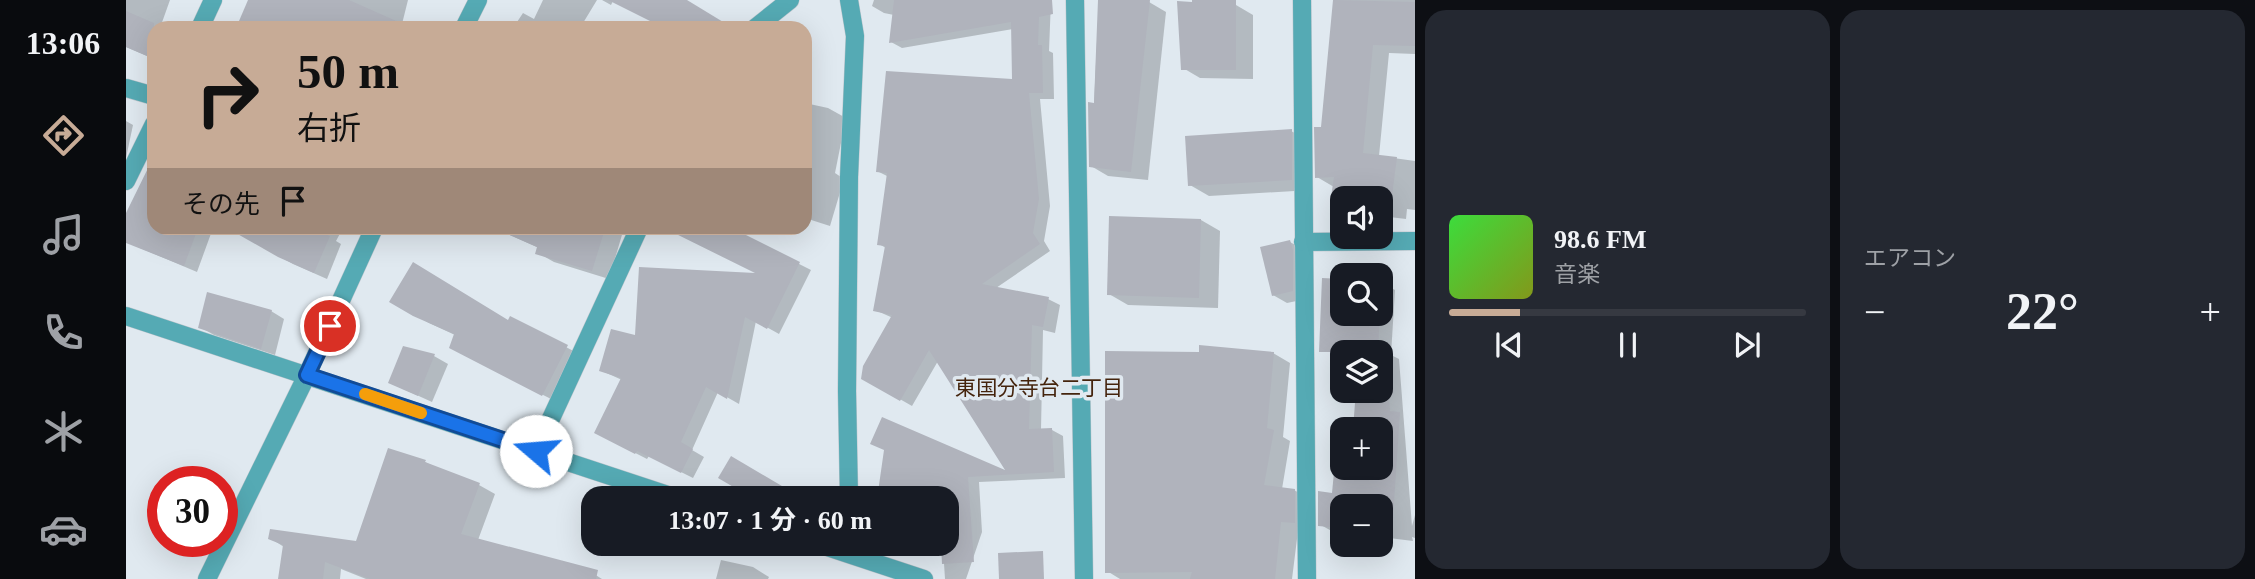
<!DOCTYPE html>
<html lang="ja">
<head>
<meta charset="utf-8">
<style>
	:root { --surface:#171b24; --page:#242831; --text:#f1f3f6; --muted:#9ea1a6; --line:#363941; --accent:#c7ab96 }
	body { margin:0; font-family:"Times New Roman","Noto Sans JP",serif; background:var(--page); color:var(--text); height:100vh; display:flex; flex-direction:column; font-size:26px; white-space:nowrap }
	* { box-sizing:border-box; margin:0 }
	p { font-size:23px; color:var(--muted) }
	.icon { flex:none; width:38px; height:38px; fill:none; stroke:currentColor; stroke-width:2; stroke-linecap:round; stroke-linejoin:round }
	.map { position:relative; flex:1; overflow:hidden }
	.drawer { display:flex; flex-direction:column; gap:10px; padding:10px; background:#0d0f14; width:840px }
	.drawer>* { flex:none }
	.hud { position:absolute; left:21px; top:21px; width:665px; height:214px; border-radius:21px; box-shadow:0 7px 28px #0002; background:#c7ab96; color:#111; overflow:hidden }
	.fabs { position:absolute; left:1204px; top:186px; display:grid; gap:14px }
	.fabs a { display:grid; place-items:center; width:63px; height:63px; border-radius:14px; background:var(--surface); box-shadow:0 7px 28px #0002; font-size:35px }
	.speed { position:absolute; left:21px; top:466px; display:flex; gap:14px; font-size:35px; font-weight:700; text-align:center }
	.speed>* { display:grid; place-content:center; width:91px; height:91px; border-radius:50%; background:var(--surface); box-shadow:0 7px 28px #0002; line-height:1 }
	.speed .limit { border:10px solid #d22; background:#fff; color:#111 }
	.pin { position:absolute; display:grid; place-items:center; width:60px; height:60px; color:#fff; margin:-30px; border:4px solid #fff; border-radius:50%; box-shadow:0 2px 7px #0007 }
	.me { position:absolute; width:77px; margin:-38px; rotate:288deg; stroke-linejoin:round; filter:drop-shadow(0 0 5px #0008) }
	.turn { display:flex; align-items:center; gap:24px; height:147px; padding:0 35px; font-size:32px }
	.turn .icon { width:91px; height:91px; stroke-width:2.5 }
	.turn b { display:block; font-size:49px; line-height:60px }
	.then { display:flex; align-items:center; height:66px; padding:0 35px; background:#0003; gap:14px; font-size:26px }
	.big { font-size:52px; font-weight:700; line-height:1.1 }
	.drawer .widget { flex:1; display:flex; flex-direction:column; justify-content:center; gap:10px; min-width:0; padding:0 24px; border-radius:21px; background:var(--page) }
	.song { display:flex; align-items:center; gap:21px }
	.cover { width:84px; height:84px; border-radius:10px; background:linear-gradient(135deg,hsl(120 70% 55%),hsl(70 70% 35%)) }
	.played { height:7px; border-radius:4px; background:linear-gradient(90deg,var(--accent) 20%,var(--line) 20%) }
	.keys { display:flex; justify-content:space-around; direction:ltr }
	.heat { display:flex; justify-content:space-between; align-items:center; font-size:38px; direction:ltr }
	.drawer .tiles { flex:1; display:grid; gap:10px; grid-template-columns:repeat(2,1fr) }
	.trip { position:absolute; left:455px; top:486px; width:378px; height:70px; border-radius:21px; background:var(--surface); box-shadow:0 7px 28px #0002; font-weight:700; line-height:70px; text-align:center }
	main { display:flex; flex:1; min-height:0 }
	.tabs { display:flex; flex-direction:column; width:126px; justify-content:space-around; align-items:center; background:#090b0e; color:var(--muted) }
	.tabs .icon { width:49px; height:49px }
	.tabs .current { color:var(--accent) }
	.tabs b { font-size:32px; color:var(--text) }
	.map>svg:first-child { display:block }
</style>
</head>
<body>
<main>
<nav class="tabs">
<b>13:06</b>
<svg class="icon current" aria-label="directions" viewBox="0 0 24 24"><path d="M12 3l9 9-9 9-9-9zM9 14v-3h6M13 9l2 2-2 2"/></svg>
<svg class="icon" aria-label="music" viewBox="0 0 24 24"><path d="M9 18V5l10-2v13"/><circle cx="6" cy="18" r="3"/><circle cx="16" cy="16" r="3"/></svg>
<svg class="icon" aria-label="phone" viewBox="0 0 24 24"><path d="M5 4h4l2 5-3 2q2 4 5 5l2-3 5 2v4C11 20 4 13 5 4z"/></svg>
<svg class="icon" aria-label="climate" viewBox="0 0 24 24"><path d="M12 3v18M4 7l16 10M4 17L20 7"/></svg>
<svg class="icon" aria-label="car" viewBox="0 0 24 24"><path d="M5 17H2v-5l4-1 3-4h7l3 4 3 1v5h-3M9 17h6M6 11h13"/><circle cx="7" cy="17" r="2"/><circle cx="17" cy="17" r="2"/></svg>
</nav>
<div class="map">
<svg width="1289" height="579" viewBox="0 0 1289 579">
	<rect width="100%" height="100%" fill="#e0e9f0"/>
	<!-- shadow -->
	<g fill="#0003" fill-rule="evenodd">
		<path d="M0,0H44L34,28H28V59L0,47Z"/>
		<path d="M124,0H282L275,28H109L111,23L114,24Z"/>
		<path d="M417,0H471L454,28H387L397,13L408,19Z"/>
		<path d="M476,0H558L604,28H535L536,26L487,1L485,5Z"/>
		<path d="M748,0H925L923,51L927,53L928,99H914L924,206L918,241L924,251L870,288L922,299L934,305L929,333L917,330L915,430H926L937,436L939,478L853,482L856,532L840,579H819L817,548L792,544H821V499L760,451L883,473L812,361L786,406L737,378L767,318L749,310L760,248L753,244L763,177L751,171L887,81V29L776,48L765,42L768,15L758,13L746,6Z"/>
		<path d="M973,0L1023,2L1040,12L1022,180L982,176L965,166Z"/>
		<path d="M1208,0H1289V54L1263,53L1253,156L1289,161V210L1281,209L1280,219L1255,216V198H1216V208L1206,203L1208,187L1191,177Z"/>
		<path d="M1110,5L1127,15V79L1074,78L1057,68Z"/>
		<path d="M679,103L702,108L720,118L709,173L718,179L704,226L679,218Z"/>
		<path d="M0,121L7,125L0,158Z"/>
		<path d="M1165,131L1184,141L1185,190L1083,196L1064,185Z"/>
		<path d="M28,201V228H87L71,272L0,242V234Z"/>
		<path d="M985,218L1075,220L1094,231L1092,308L1002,305L983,294Z"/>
		<path d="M104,228H217L210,241L215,244L201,279L167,264Z"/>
		<path d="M368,228H498L483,279L428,262L412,253L413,248Z"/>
		<path d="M544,228H602L685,270L653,334L630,321L613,404L592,392L566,450L578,457L567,478L523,456L521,459L482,439L496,380L474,370L510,338L635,275Z"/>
		<path d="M1164,242L1178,250L1180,299L1161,303L1147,295Z"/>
		<path d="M1198,280H1216V313H1255V282L1269,290L1265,355L1273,359L1286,526L1289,515V538L1286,537L1287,541L1255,537V506H1216V534L1209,533L1195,525L1208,495L1224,476L1255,467V429L1231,397H1228L1214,389L1210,337ZM1216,352H1255V390H1216Z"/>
		<path d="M265,301L383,322L385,318L455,355L431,402L338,355L329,335L303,323Z"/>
		<path d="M145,311L158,319L149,355L88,335L74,327Z"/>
		<path d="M278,348L308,356L322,364L306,402L264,383Z"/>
		<path d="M1147,353L1164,363L1157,437L1164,441L1156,489L1168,490L1185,500L1179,531H1172L1166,579H994L981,571Z"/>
		<path d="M299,462L312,469L353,485L369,494L352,540L460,569L476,579H240L215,569L214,579H154L158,547L144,538L231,543Z"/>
		<path d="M595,560L627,567L643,577L642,579H590Z"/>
	</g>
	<!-- building -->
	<g fill="#b0b3bc">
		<path d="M122,0H223L286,28H110Z"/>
		<path d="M482,0H561L607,28H538Z"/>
		<path d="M768,0H926L927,14L913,17L912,45H916L917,93H903L913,199L907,233L914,244L856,284L923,297L917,327L906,325L903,429L926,428L928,472L842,477L848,562L816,564L815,544H821V499H751L758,450L744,444L756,417L879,470L803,350L774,401L735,379L737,366L766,315L747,311L759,246L751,245L761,173L750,172L760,71L886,79L885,22L763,43Z"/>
		<path d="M972,0H1024L1005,172L963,167L962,102L968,103Z"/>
		<path d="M1066,0H1110V70H1055L1051,1L1066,2Z"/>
		<path d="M1207,0L1289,2V46L1247,45L1237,153L1271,157L1264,211L1255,210V198H1216V205L1204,204L1208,177L1189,178L1188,127H1195Z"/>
		<path d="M0,11L28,23V59L0,47Z"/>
		<path d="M1166,129V180L1062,186L1059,136Z"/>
		<path d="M28,156V228H72L58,266L0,243V213Z"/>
		<path d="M983,216L1075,219L1073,298L981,295Z"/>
		<path d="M101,228H185L204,236L188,273L152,257Z"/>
		<path d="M368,228H464L478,232L466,271L409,254L411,247Z"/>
		<path d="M538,228H606L674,262L641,329L619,317L601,399L580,387L555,442L567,449L555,473L511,451L509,454L468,433L495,378L473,371L485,329L509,335L513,267L629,273Z"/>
		<path d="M1164,240L1167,250V291L1146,296L1134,247Z"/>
		<path d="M287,262L382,320L384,316L442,345L416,396L323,348L328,334L287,316L263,302Z"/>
		<path d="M1196,278L1216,279V313H1254L1252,350L1260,349L1264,411L1274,412L1266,533L1255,532V506H1216V528L1192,526V491L1206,493L1208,472L1223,474V467H1255V429H1227L1230,390H1255V352H1216V390H1213L1210,352H1193Z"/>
		<path d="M81,292L146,310L135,349L72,328Z"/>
		<path d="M1073,345L1148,352L1141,428L1148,430L1138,485L1169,489V523L1155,522L1149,579H1064L1066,572L979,573V351L1073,352Z"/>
		<path d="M277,346L309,354L292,396L262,383Z"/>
		<path d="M262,448L300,460L299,462L354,483L335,534L472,570L470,579H244L199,562L197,579H152L157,545L142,539L144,529L230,541Z"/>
		<path d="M605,456L678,499H628L592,478Z"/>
		<path d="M917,551L918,579H873L872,553Z"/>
	</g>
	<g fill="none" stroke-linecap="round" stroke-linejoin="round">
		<defs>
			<g id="minor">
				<path d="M949,0L958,579"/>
				<path d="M1176,0L1181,579"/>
				<path d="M74,28L87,0"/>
				<path d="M629,28L664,0"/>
				<path d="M0,88L28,96"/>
				<path d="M0,181L28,124"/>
				<path d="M1177,242L1289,241"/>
				<path d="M0,316L554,499"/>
				<path d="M410,451L513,228"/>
				<path d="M723,499L721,391L723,177L729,36L723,0"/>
				<path d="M692,544L798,579"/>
			</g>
			<g id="tertiary">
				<path d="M338,28L352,0"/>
				<path d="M81,579L181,375L248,228"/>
			</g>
		</defs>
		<!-- minor casing -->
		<use href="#minor" stroke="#bec6cd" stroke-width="19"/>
		<!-- tertiary casing -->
		<use href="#tertiary" stroke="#bec6cd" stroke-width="19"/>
		<!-- minor -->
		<use href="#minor" stroke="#55aab4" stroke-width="18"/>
		<!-- tertiary -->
		<use href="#tertiary" stroke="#55aab4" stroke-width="18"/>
	</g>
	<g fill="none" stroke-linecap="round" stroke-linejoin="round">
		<defs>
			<path id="route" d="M204,326L181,375L410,451"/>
		</defs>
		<!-- route casing -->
		<use href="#route" stroke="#114b97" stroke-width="18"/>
		<!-- route -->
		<use href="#route" stroke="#1a73e8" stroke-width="12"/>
		<!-- slow -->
		<path stroke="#f59e0b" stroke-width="12" d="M239,394L295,413"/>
	</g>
	<g text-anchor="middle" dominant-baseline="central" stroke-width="7" stroke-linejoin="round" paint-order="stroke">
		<!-- quarter labels -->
		<g font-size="21" fill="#44240d" stroke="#e0e9f0">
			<text x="913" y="388">東国分寺台二丁目</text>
		</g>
	</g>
</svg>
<div class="fabs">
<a><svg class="icon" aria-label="sound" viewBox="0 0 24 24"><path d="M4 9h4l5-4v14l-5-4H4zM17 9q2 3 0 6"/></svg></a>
<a><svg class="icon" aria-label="search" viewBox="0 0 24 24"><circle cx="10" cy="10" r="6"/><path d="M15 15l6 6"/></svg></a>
<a><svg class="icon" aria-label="layers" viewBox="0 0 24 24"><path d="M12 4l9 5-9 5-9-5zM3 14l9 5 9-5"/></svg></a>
<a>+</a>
<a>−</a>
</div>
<div class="speed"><div class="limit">30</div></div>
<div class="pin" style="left:204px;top:326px;background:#d93025"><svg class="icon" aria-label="arrive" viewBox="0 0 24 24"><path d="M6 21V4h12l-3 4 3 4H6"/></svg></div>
<svg class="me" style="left:410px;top:451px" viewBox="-20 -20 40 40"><circle r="19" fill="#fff"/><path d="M0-13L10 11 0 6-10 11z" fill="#1a73e8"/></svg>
<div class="trip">13:07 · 1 分 · 60 m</div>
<div class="hud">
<div class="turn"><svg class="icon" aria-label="right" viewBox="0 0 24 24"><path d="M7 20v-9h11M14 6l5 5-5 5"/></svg><div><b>50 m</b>右折</div></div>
<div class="then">その先<svg class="icon" aria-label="arrive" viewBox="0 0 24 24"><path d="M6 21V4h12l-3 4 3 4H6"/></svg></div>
</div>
</div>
<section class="drawer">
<div class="tiles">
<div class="widget">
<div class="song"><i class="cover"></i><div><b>98.6 FM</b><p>音楽</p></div></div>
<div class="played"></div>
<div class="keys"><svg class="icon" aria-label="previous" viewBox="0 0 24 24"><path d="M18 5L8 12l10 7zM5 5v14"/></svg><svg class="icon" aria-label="pause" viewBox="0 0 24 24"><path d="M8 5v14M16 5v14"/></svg><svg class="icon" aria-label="next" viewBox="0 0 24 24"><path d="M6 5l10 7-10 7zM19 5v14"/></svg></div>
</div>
<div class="widget"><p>エアコン</p>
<div class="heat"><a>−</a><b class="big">22°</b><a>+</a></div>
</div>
</div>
</section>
</main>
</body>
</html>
